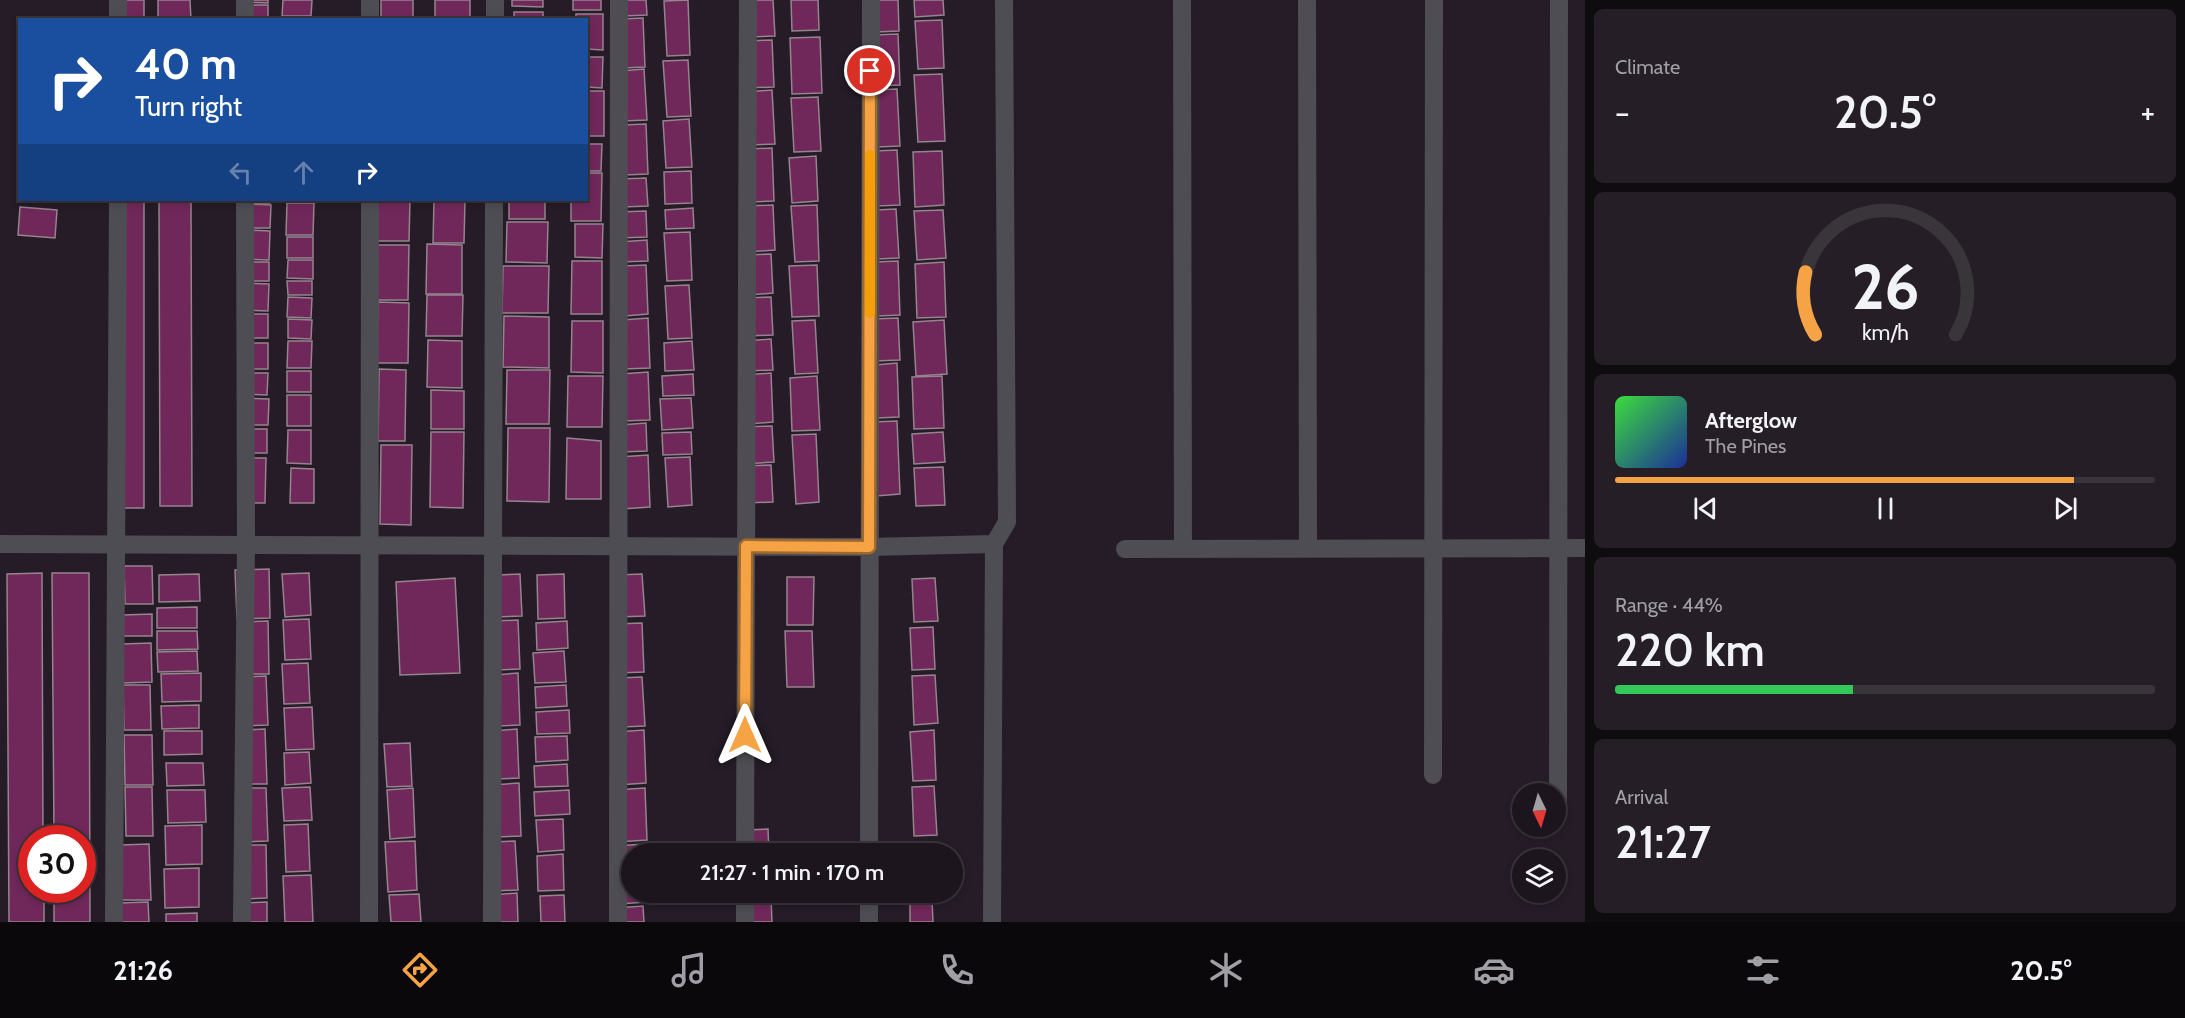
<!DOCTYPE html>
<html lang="en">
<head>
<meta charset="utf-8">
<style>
	:root { --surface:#1c151d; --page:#251e26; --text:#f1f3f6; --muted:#a09fa4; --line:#3a343b; --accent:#f5a345 }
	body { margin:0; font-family:Cabin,sans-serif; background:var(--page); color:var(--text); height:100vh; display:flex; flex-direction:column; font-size:22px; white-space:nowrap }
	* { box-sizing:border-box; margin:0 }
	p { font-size:20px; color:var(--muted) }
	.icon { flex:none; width:33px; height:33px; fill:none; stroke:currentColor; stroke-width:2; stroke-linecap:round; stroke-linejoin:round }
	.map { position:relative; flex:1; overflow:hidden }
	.drawer { display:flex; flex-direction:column; gap:9px; padding:9px; background:#0f0c10; width:600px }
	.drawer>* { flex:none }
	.banner { position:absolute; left:18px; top:18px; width:570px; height:183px; border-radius:0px; box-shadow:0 3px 9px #0003,0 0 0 2px var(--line); background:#1a4fa0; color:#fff; overflow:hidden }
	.needle { width:39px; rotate:175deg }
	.controls { position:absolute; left:1512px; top:783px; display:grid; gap:12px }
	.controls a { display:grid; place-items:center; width:54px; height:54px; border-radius:50%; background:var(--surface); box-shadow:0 3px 9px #0003,0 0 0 2px var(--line); font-size:30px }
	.speed { position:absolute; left:18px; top:825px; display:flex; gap:12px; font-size:30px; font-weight:700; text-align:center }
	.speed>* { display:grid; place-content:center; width:78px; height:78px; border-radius:50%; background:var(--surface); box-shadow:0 3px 9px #0003,0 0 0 2px var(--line); line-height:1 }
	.speed .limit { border:9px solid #d22; background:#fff; color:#111 }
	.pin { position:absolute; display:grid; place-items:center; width:51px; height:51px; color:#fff; margin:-26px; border:3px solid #fff; border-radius:50%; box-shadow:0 2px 6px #0007 }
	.me { position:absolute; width:66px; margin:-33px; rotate:0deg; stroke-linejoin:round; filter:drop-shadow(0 0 4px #0008) }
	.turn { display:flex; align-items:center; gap:21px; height:126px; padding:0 18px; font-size:27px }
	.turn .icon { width:78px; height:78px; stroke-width:2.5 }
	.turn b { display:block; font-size:42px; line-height:51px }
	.lanes { display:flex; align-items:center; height:57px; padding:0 18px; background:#0003; justify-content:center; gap:30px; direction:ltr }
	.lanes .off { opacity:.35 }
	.big { font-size:45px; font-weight:600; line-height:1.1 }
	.drawer .tile { flex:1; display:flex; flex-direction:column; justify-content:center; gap:9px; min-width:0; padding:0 21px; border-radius:9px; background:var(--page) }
	.drawer .dial { align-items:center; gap:0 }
	.dial svg { height:156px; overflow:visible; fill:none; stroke:var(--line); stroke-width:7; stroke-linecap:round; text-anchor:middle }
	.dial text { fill:var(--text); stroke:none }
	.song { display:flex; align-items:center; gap:18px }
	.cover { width:72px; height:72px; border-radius:9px; background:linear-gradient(135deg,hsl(120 70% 55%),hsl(230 70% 35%)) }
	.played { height:6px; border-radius:3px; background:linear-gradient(90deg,var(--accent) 85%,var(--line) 85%) }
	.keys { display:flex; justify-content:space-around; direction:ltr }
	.heat { display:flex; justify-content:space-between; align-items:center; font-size:33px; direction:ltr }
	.charge { height:9px; border-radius:4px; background:linear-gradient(90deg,#34c759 44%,var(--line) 0) }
	.trip { position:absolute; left:621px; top:843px; width:342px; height:60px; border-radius:30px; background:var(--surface); box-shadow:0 3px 9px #0003,0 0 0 2px var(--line); font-weight:600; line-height:60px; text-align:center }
	.tabs { display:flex; height:96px; justify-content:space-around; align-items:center; background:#0b080c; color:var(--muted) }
	.tabs .icon { width:42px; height:42px }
	.tabs .on { color:var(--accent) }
	.tabs b { font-size:27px; color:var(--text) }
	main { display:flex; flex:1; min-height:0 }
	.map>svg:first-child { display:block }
</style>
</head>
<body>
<main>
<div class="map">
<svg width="1585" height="922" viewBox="0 0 1585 922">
	<rect width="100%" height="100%" fill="#251c27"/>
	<!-- building -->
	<g fill="#70285a" stroke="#95838e" stroke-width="1.5">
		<rect x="115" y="0" width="29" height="20"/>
		<path d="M158,0H190L191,20H158Z"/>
		<path d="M242,0H268V3L242,2Z"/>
		<path d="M283,0H312L311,16H282Z"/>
		<rect x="381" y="0" width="32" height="20"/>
		<rect x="435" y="0" width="35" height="20"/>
		<path d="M512,0H543V7L512,6Z"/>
		<rect x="573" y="0" width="28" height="10"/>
		<path d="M623,0H646L647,15L624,16Z"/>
		<path d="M688,0L690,55L667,56L664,1Z"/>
		<path d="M747,0H773L775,36L749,37Z"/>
		<path d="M791,0H818L819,30L792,31Z"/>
		<path d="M875,0H898L899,31L876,32Z"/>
		<path d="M914,0H943L944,15L915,17Z"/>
		<rect x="242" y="5" width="26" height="15"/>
		<rect x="514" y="12" width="29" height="8"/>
		<path d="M576,14H603V50L586,49V20H576Z"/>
		<path d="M643,18L645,67L623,68L621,19Z"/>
		<path d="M942,20L944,68L918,69L915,21Z"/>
		<path d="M898,34L900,85L877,86L874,35Z"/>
		<path d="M820,37L822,93L792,94L790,38Z"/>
		<path d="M772,40L774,87L747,88L744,41Z"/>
		<path d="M586,57H603L602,88L586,87Z"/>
		<path d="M688,60L691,116L667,117L663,61Z"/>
		<path d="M644,69L647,120L623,121L620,71Z"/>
		<path d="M942,74L945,141L918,142L914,75Z"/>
		<path d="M897,89L900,146L877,147L875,90Z"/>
		<path d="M772,90L775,144L748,145L745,92Z"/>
		<rect x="586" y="91" width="18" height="45"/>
		<path d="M818,97L821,151L794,152L791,98Z"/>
		<path d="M689,119L692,167L666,168L663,121Z"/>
		<path d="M646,124L648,174L624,175L621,125Z"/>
		<path d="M586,144H602L601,171H586Z"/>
		<path d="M772,148L774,201L749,202L747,149Z"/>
		<path d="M897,150L900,205L877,206L874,151Z"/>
		<path d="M942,151L944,205L915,207L913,152Z"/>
		<path d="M816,156L818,201L792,203L789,158Z"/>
		<path d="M691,171L692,203L665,204L664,172Z"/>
		<path d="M586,173H602L601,221H571V200H586Z"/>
		<path d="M646,178L648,206L622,207L620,179Z"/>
		<rect x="116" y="200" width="28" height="308"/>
		<path d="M159,200H191L192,506H160Z"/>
		<rect x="244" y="200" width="26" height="3"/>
		<path d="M375,200H410L409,241H375Z"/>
		<path d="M434,200H465L464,243H433Z"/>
		<rect x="509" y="200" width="36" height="19"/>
		<path d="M287,203H314L313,235H286Z"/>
		<path d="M244,204L271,205L270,228H244Z"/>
		<path d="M773,205L775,250L748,252L745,206Z"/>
		<path d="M817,205L819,261L795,262L791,206Z"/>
		<path d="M20,207L57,210L55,238L18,235Z"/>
		<path d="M693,208L694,228L666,229L665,210Z"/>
		<path d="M896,209L899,258L877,259L875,210Z"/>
		<path d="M943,210L946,258L917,260L914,211Z"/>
		<path d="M646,211L647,237L619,238L618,212Z"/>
		<path d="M507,222H548L547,263L506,262Z"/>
		<path d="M575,224H603L602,258L575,257Z"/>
		<path d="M245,230L270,231L269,260L244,259Z"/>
		<path d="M690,232L692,280L667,281L664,233Z"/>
		<rect x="287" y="237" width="26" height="21"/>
		<path d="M647,240L648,261L620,262L619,242Z"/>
		<path d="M427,244L462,245V294H426Z"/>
		<path d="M377,245H409L408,300H376Z"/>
		<path d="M771,254L773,293L749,295L747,255Z"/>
		<path d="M288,260H313V279L287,278Z"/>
		<path d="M572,261H602V314H571Z"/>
		<path d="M898,261L900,315L878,316L875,262Z"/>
		<rect x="243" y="262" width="26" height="19"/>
		<path d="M944,262L946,317L917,318L915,264Z"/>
		<path d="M646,265L648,314L625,316L622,266Z"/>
		<path d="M817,265L819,316L792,317L789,266Z"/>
		<path d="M503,266H549L548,313H502Z"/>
		<path d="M287,281H312V295H288Z"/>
		<path d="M243,283L269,284L268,311L243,310Z"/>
		<path d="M689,285L692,338L668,339L665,286Z"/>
		<path d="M427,295H463L462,336H426Z"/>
		<path d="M288,297L312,298L311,318L287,317Z"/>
		<path d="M771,297L773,335L748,336L745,298Z"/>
		<path d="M378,302L409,303L408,363H377Z"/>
		<rect x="242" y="314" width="26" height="24"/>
		<path d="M504,316L549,317V368L503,367Z"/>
		<path d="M648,318L650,368L624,369L622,320Z"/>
		<path d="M898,318L900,360L875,361L873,319Z"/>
		<path d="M288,319L312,320L311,339L288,338Z"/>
		<path d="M815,320L818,373L795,374L792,321Z"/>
		<path d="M944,320L947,374L916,376L913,322Z"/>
		<path d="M572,321H603V373L571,372Z"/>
		<path d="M771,339L773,370L746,371L744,341Z"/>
		<path d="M428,340L462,341V388L427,387Z"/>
		<path d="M288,341H312L311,368H287Z"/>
		<path d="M692,341L694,370L665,371L664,343Z"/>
		<path d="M244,343H268V369H243Z"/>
		<path d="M897,363L899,417L877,418L875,365Z"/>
		<path d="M379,369L406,370L405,441H378Z"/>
		<path d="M507,370H550L549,424H506Z"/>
		<rect x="287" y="371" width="24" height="21"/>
		<path d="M648,372L650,420L623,421L621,374Z"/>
		<path d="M242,373H268L267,395L242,394Z"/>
		<path d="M771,373L773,422L748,424L745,375Z"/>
		<path d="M693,374L694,395L663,396L662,376Z"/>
		<path d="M568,376H603L602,427H567Z"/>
		<path d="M817,376L820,430L792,431L790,378Z"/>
		<path d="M942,376L944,428L914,429L912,377Z"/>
		<path d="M431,390L464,391V429H431Z"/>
		<rect x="287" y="395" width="24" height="31"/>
		<path d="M244,398L269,399L268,425H243Z"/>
		<path d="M691,398L693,428L662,430L660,399Z"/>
		<path d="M897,421L900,494L876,496L872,422Z"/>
		<path d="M646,423L647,451L621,452L620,425Z"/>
		<path d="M772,426L774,462L743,464L741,427Z"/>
		<path d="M508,428H550L549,502L507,501Z"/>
		<path d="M242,429H267V453H241Z"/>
		<path d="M288,430H311V464L287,463Z"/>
		<path d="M431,432H464L463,508L430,507Z"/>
		<path d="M691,432L692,454L663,455L662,433Z"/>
		<path d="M943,432L945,462L914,464L912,434Z"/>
		<path d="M816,434L819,502L796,504L792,435Z"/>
		<path d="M567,438L601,441V499H566Z"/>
		<path d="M381,445H412L411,525L380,524Z"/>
		<path d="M648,455L650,507L622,509L619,457Z"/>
		<path d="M690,457L692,505L668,507L665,458Z"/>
		<path d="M241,458H266L265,503H240Z"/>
		<path d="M771,465L773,502L744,503L741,466Z"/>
		<path d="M943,467L945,505L916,506L914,468Z"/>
		<path d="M291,468L314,469V503H290Z"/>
		<path d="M124,566H152L153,604H125Z"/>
		<path d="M269,569L270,618L237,619L235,570Z"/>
		<path d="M42,573L43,838H32V890H44V922H9L7,574Z"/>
		<path d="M52,573H89L90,922H54V890H82V838H54Z"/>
		<path d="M309,573L311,615L285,617L282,574Z"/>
		<path d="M199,574L200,601L159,602V575Z"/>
		<path d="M520,574L522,616L498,617L496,575Z"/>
		<path d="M564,574L565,618L538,619L537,575Z"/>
		<path d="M642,574L645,616L618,617L616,575Z"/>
		<path d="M787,577H814L813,625H787Z"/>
		<path d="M455,578L460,673L400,675L396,582Z"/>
		<path d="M935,578L938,621L914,622L912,579Z"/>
		<path d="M197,607V628H157V608Z"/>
		<path d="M152,614V636H123V615Z"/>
		<path d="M309,619L311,659L285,660L283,620Z"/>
		<path d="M518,620L520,669L496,670L493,621Z"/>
		<path d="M268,621L269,674H241L239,622Z"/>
		<path d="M567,621L568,648L537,650L536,623Z"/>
		<path d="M642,623L644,672L617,673L615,624Z"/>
		<path d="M933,627L935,669L912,670L910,628Z"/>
		<path d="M157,631H197L198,649L157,650Z"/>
		<path d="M785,631H812L814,687H787Z"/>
		<path d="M151,643L152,682L123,683L122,644Z"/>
		<path d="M197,651L198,671L158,672L157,652Z"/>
		<path d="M564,651L566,682L535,683L533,653Z"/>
		<path d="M308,663L310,703L284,704L282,664Z"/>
		<path d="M201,673V701L162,702L161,674Z"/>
		<path d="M518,673L520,725L498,726L495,675Z"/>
		<path d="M935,675L938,723L914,725L912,676Z"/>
		<path d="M266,676L268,725L243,726L241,677Z"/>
		<path d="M642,677L645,726L621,727L618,678Z"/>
		<path d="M123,685H150L151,730H124Z"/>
		<path d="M566,685L567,706L536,708L535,687Z"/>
		<path d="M199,705V728L162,729L161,706Z"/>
		<path d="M312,707L314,749L286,750L284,708Z"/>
		<path d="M569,710L570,733L537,734L536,712Z"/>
		<path d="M265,729L267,784H242L241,730Z"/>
		<path d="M517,729L519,778L496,779L494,731Z"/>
		<path d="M644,730L646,783L618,785L615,732Z"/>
		<path d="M934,730L936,780L913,781L910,732Z"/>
		<path d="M164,731H202V754L164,755Z"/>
		<path d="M124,735H152L153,785H125Z"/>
		<path d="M567,736L568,760L536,762L535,737Z"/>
		<path d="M410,743L412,786L387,787L384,744Z"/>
		<path d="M309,752L311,783L285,785L284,753Z"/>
		<path d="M166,763H203L204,785L167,786Z"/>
		<path d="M567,764L568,786L535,787L534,766Z"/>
		<path d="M519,783L521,836L494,837L492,785Z"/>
		<path d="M934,786L937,835L914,836L912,787Z"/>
		<path d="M125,787H152L153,836H126Z"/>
		<path d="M310,787L312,820L284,821L282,788Z"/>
		<path d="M244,788H266L268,841L245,842Z"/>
		<path d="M413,788L415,837L390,839L387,790Z"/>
		<path d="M645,788L647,840L617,842L614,790Z"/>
		<path d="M167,790H205L206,822L168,823Z"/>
		<path d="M569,790L570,814L535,816L534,792Z"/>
		<path d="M563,819L564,850L538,852L536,820Z"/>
		<path d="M308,824L310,871L286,872L284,825Z"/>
		<path d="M202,825V864L166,865L165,826Z"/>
		<path d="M768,829L769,854H746L745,830Z"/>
		<path d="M415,841L417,890L388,892L385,842Z"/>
		<path d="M515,841L518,890L493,891L491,842Z"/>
		<path d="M149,844L151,900H122L121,845Z"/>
		<path d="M644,844L645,854H632V892H647V902L619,904L616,846Z"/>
		<path d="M934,844V854H910V846Z"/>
		<path d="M241,845H266L267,898L242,899Z"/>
		<path d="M563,854L564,890L538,891L537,856Z"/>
		<path d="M199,868V907L165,908L164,869Z"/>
		<path d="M311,875L313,922H285L283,876Z"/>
		<path d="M912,892H936V896L912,897Z"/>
		<path d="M517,893L518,922H492L491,895Z"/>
		<path d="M419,894L421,922H391L389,895Z"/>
		<path d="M564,895L565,922H541L540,896Z"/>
		<path d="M771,897L772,922H747L746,899Z"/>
		<path d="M932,900L933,922H910V901Z"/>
		<path d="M148,902L149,922H120L119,903Z"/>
		<path d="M267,902V922H240V903Z"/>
		<path d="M643,906L644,922H616V908Z"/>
		<path d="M197,913V922H166V914Z"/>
	</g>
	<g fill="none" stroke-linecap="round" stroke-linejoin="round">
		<!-- minor -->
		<g stroke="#4f4d54" stroke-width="18">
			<path d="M245,0V20"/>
			<path d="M1182,0L1183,548"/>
			<path d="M1307,0L1308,548"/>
			<path d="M118,20V0"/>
			<path d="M370,20V0"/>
			<path d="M495,20V0"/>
			<path d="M0,544L869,547L994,544L1007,522L1004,0"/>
			<path d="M1125,549L1585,548"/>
			<path d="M1433,775L1434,0"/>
			<path d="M1558,803L1559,0"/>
			<path d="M745,854L748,0"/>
			<path d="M869,854L871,0"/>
			<path d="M114,922L118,200"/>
			<path d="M242,922L246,544L245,200"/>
			<path d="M369,922L370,200"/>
			<path d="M492,922L494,200"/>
			<path d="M618,922L619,0"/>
			<path d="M745,922V892"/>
			<path d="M869,922V892"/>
			<path d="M992,922L994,544"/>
		</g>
	</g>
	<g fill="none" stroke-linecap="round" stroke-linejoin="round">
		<defs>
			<path id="route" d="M745,735L746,546L869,547L870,71"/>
		</defs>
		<!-- route casing -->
		<use href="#route" stroke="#9f6a2d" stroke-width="15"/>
		<!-- route -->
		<use href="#route" stroke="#f5a345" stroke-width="10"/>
		<!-- slow -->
		<path stroke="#f59e0b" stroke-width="10" d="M870,313V155"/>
	</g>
</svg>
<div class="controls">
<a><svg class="needle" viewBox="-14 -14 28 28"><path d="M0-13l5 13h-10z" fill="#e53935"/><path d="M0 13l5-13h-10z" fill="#a09fa4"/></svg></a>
<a><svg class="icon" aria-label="layers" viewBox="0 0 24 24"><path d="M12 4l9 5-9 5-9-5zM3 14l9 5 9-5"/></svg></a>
</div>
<div class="speed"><div class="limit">30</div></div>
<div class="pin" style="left:870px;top:71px;background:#d93025"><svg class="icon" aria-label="arrive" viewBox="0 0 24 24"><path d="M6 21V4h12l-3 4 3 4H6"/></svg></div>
<svg class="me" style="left:745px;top:735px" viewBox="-20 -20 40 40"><path d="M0-17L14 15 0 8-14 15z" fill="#f5a345" stroke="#fff" stroke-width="4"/></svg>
<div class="trip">21:27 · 1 min · 170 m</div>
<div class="banner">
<div class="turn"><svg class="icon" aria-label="right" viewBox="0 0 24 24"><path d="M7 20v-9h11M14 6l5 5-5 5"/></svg><div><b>40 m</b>Turn right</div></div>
<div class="lanes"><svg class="icon off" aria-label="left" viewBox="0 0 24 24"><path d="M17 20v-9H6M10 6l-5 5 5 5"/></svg><svg class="icon off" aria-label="ahead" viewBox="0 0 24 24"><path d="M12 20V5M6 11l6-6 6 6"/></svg><svg class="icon" aria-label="right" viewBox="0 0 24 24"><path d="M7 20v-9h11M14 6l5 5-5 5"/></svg></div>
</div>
</div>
<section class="drawer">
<div class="tile"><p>Climate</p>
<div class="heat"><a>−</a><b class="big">20.5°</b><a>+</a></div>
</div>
<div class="tile dial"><svg viewBox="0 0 100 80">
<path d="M14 69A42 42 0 1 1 86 69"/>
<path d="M14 69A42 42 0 0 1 9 37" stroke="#f5a345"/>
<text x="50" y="56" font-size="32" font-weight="700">26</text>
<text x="50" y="72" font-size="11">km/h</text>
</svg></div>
<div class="tile">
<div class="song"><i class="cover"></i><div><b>Afterglow</b><p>The Pines</p></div></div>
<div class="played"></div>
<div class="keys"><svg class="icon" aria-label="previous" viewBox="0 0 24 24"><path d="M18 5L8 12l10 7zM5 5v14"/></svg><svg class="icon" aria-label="pause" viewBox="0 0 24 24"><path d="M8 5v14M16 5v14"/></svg><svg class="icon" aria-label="next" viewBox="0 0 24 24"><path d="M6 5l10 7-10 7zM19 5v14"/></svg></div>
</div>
<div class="tile"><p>Range · 44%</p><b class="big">220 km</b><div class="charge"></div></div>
<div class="tile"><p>Arrival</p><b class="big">21:27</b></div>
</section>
</main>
<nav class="tabs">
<b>21:26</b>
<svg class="icon on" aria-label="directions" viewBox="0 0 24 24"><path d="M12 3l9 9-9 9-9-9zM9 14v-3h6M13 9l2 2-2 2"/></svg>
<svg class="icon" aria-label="music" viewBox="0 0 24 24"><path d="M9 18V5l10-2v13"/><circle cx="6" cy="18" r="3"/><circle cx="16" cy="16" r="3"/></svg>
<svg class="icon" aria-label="phone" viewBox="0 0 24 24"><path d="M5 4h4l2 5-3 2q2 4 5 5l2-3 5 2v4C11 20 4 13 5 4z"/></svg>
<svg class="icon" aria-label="climate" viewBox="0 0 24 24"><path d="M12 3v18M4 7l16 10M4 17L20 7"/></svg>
<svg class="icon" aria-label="car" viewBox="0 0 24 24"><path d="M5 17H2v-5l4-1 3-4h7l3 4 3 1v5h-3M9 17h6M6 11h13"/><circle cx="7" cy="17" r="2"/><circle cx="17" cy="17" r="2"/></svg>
<svg class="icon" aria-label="filters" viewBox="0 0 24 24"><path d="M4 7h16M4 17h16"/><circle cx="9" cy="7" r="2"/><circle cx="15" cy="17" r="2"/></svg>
<b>20.5°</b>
</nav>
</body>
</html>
